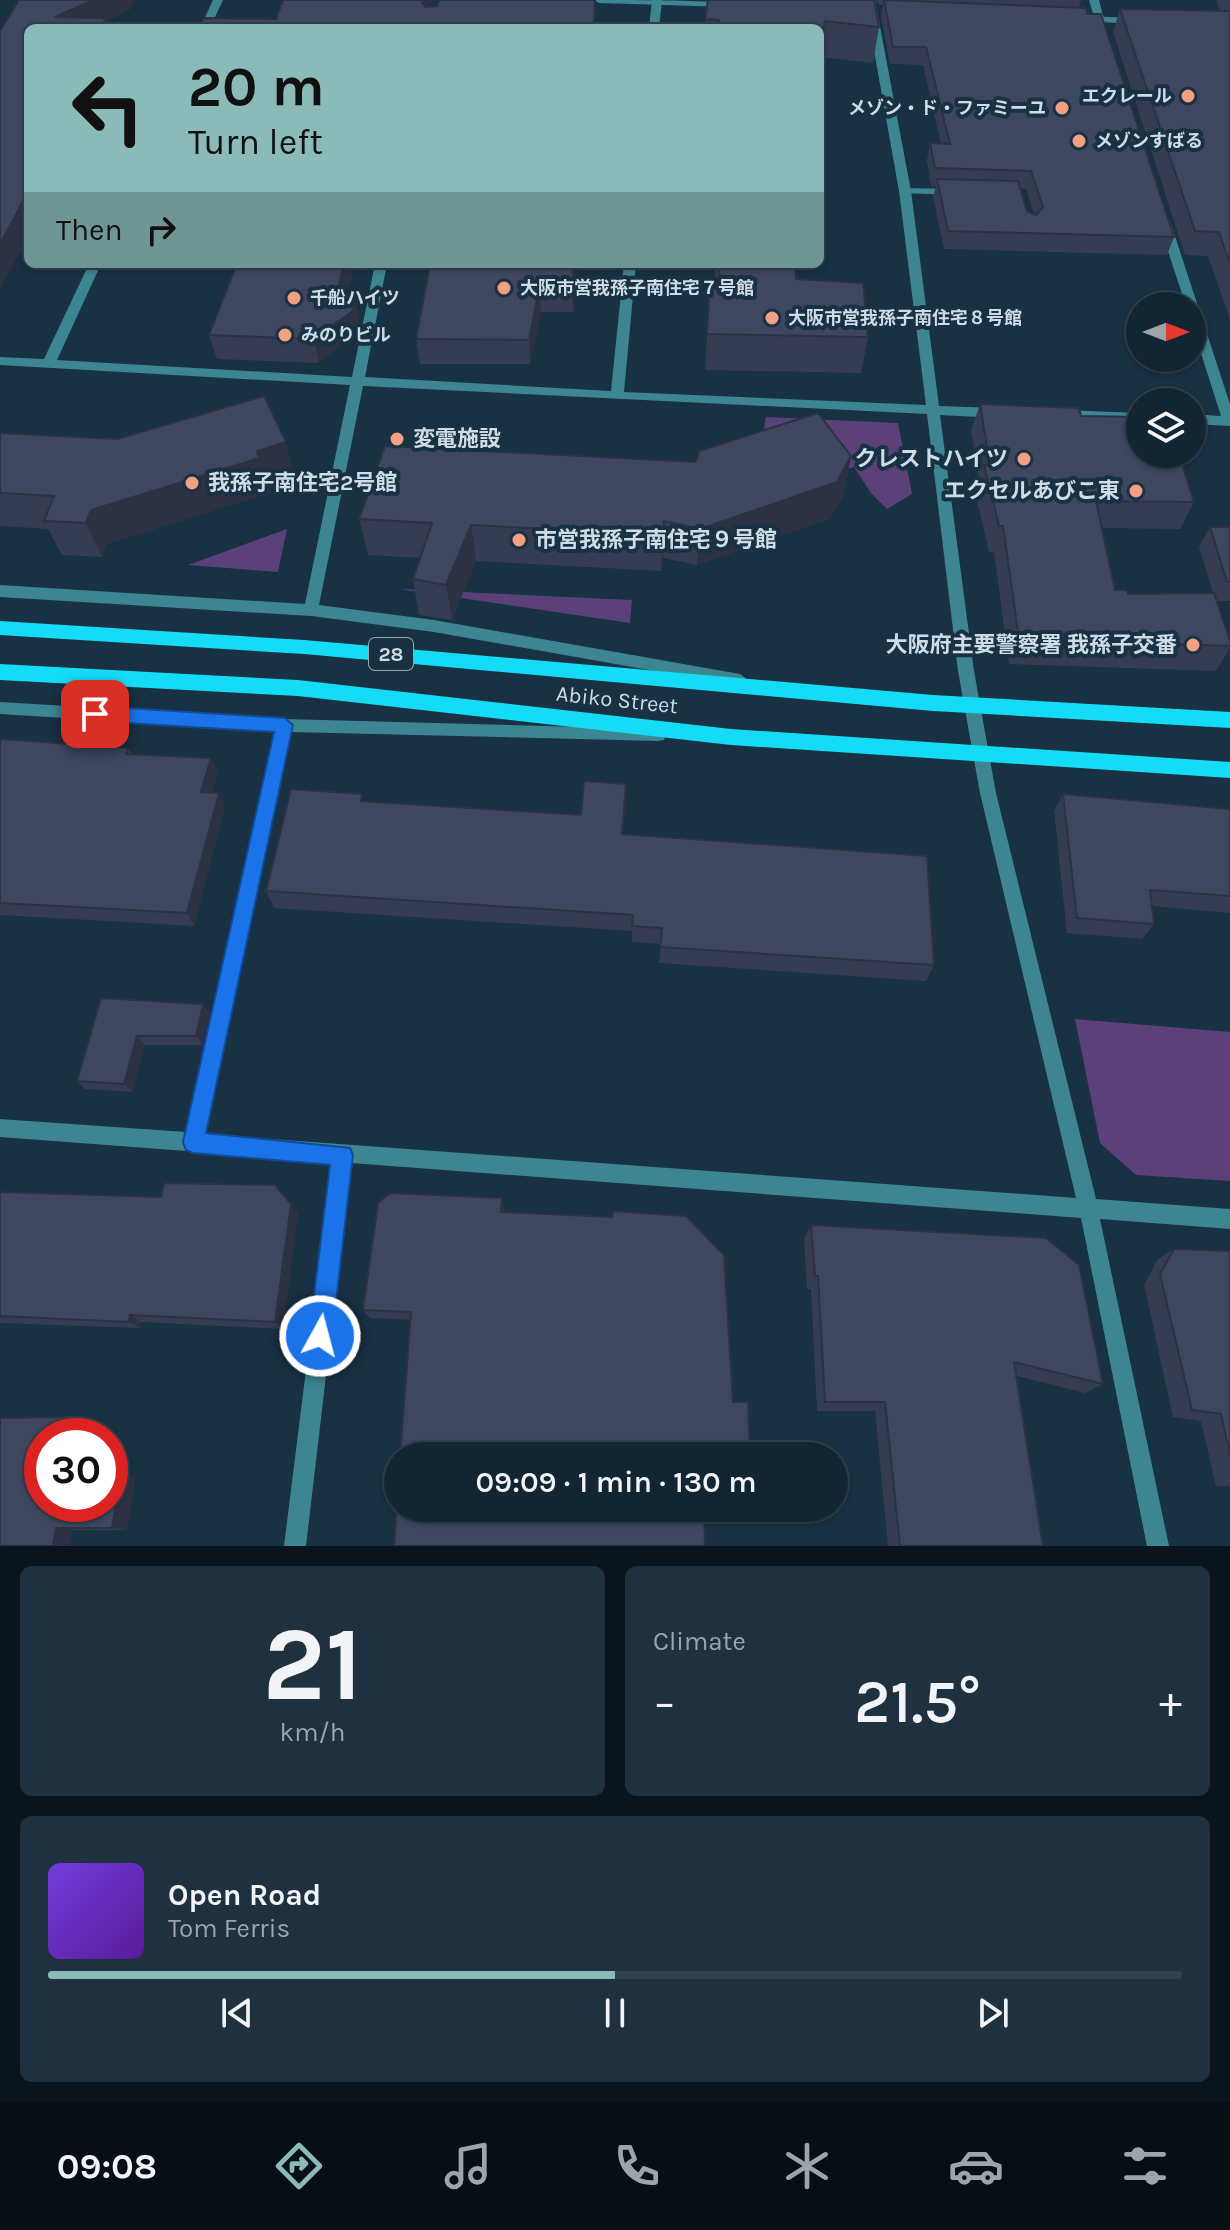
<!DOCTYPE html>
<html lang="en">
<head>
<meta charset="utf-8">
<style>
	:root { --surface:#122532; --page:#1f313e; --text:#f1f3f6; --muted:#9ca5ac; --line:#31424d; --accent:#8bbbb9 }
	body { margin:0; font-family:Karla,"Noto Sans JP",sans-serif; background:var(--page); color:var(--text); height:100vh; display:flex; flex-direction:column; font-size:30px; white-space:nowrap }
	* { box-sizing:border-box; margin:0 }
	p { font-size:26px; color:var(--muted) }
	.icon { flex:none; width:44px; height:44px; fill:none; stroke:currentColor; stroke-width:2; stroke-linecap:round; stroke-linejoin:round }
	.map { position:relative; height:1546px; overflow:hidden }
	.sheet { display:flex; flex-direction:column; gap:20px; padding:20px; background:#0a141c; flex:1 }
	.sheet>* { flex:none }
	.top-card { position:absolute; left:24px; top:24px; width:800px; height:244px; border-radius:12px; box-shadow:0 2px 6px #0004,0 0 0 2px var(--line); background:#8bbbb9; color:#111; overflow:hidden }
	.needle { width:52px; rotate:90deg }
	.buttons { position:absolute; left:1126px; top:292px; display:grid; gap:16px }
	.buttons a { display:grid; place-items:center; width:80px; height:80px; border-radius:50%; background:var(--surface); box-shadow:0 2px 6px #0004,0 0 0 2px var(--line); font-size:40px }
	.speed { position:absolute; left:24px; top:1418px; display:flex; gap:16px; font-size:40px; font-weight:700; text-align:center }
	.speed>* { display:grid; place-content:center; width:104px; height:104px; border-radius:50%; background:var(--surface); box-shadow:0 2px 6px #0004,0 0 0 2px var(--line); line-height:1 }
	.speed .limit { border:12px solid #d22; background:#fff; color:#111 }
	.pin { position:absolute; display:grid; place-items:center; width:68px; height:68px; color:#fff; margin:-34px; border-radius:16px; box-shadow:0 4px 12px #0006 }
	.me { position:absolute; width:88px; margin:-44px; rotate:7deg; stroke-linejoin:round; filter:drop-shadow(0 0 6px #0008) }
	.turn { display:flex; align-items:center; gap:28px; height:168px; padding:0 32px; font-size:36px }
	.turn .icon { width:104px; height:104px; stroke-width:2.5 }
	.turn b { display:block; font-size:56px; line-height:68px }
	.then { display:flex; align-items:center; height:76px; padding:0 32px; background:#0003; gap:16px; font-size:30px }
	.big { font-size:60px; font-weight:600; line-height:1.1 }
	.sheet .widget { flex:1; display:flex; flex-direction:column; justify-content:center; gap:12px; min-width:0; padding:0 28px; border-radius:12px; background:var(--page) }
	.sheet .dial { align-items:center; gap:0 }
	.dial b { font-size:104px; line-height:1 }
	.song { display:flex; align-items:center; gap:24px }
	.cover { width:96px; height:96px; border-radius:12px; background:linear-gradient(135deg,hsl(260 70% 55%),hsl(270 70% 35%)) }
	.played { height:8px; border-radius:4px; background:linear-gradient(90deg,var(--accent) 50%,var(--line) 50%) }
	.keys { display:flex; justify-content:space-around; direction:ltr }
	.heat { display:flex; justify-content:space-between; align-items:center; font-size:44px; direction:ltr }
	.sheet .tiles { flex:1; display:grid; gap:20px; grid-template-columns:1fr 1fr }
	.widget:last-child { grid-column:span 2 }
	.trip { position:absolute; left:384px; top:1442px; width:464px; height:80px; border-radius:40px; background:var(--surface); box-shadow:0 2px 6px #0004,0 0 0 2px var(--line); font-weight:600; line-height:80px; text-align:center }
	.menu { display:flex; height:128px; justify-content:space-around; align-items:center; background:#070f14; color:var(--muted) }
	.menu .icon { width:56px; height:56px }
	.menu .on { color:var(--accent) }
	.menu b { font-size:36px; color:var(--text) }
	.map>svg:first-child { display:block }
</style>
</head>
<body>
<div class="map">
<svg width="1230" height="1546" viewBox="0 0 1230 1546">
	<rect width="100%" height="100%" fill="#183143"/>
	<!-- green -->
	<g fill="#5b4079">
		<path d="M766,417L898,423L912,494L887,509L871,493L854,467L842,470L759,459Z"/>
		<path d="M287,529L278,572L188,565Z"/>
		<path d="M399,589L632,600L630,623Z"/>
		<path d="M1075,1019L1230,1032V1181L1136,1175L1100,1143Z"/>
	</g>
	<g fill="none" stroke-linecap="round" stroke-linejoin="round">
		<!-- service -->
		<path fill="#3d8591" fill-rule="evenodd" d="M905,188L955,189L961,192L955,195L901,193L899,191Z"/>
		<!-- minor -->
		<g fill="#3d8591" fill-rule="evenodd">
			<path d="M213,0H223L210,28H200Z"/>
			<path d="M652,0H662L659,28H649Z"/>
			<path d="M865,0H875L911,191L939,406L998,408L1005,413L998,418L940,415L974,671L996,793L1096,1199L1230,1209V1229L1100,1219L1169,1546H1147L1081,1218L351,1163L306,1546H284L332,1162L0,1137V1119L186,1132L276,731L0,714V702L285,719L658,729L664,730L666,735L664,740L658,741L291,732L204,1134L1076,1198L980,793L958,671L927,414L363,386L319,605L434,620L740,674L748,680L740,686L434,632L311,616L0,597V585L305,604L350,385L0,365V357L44,359L89,264H101L57,360L352,377L375,264H387L365,377L611,391L624,264H636L624,392L926,405L899,191Z"/>
			<path d="M1089,0H1099L1108,36L1099,34Z"/>
			<path d="M1165,220L1171,224L1230,404V426L1192,424V414L1221,416L1192,325V306H1186L1159,224Z"/>
			<path d="M1062,410L1140,413V423L1057,418V412Z"/>
		</g>
		<!-- tertiary -->
		<g fill="#3d8591" fill-rule="evenodd">
			<path d="M594,0C618,0 719,0 734,4L729,7L599,3Z"/>
			<path d="M1084,16L1136,18L1141,21L1136,24L1080,21V17Z"/>
		</g>
		<!-- primary -->
		<g fill="#14dcf6" fill-rule="evenodd">
			<path d="M0,621L304,640L933,695L1230,712V728L933,711L304,654L0,635Z"/>
			<path d="M0,664L298,680L731,729L1230,762V778L731,745L298,696L0,680Z"/>
		</g>
	</g>
	<!-- wall -->
	<g fill="#363c53" fill-rule="evenodd">
		<path d="M708,0L879,27L873,63L820,57V28H704Z"/>
		<path d="M876,0H1081L1079,7L1174,237L1167,255L944,249L933,197L936,186H931L927,161L930,143L941,144L923,65L890,64L881,17L883,5H879ZM1020,188L1026,189L1034,214L1027,211Z"/>
		<path d="M1216,0H1230V319L1208,256L1185,255L1113,32L1120,9L1220,11Z"/>
		<path d="M578,264L573,312H541L530,364H420L416,339Z"/>
		<path d="M714,264H795L796,279L868,337L861,373L705,370L710,281L715,280Z"/>
		<path d="M347,298L360,323L357,335L319,363L217,359L209,335Z"/>
		<path d="M980,404L1081,416L1194,502L1180,529L1102,528L1115,590L1128,594L1213,593L1199,547L1210,527H1230V601H1217L1230,641V648L1216,671L1009,664L994,552H989L975,492L979,479L971,431Z"/>
		<path d="M0,433L295,477L268,486L270,493L107,544L102,557L62,555L48,529L0,526Z"/>
		<path d="M851,456L844,494L830,519L697,565L663,558L661,571L476,561L452,620L419,615L413,579L420,558L368,555L359,519L696,462Z"/>
		<path d="M0,739L128,748L132,754L211,758L218,773L212,792L225,807L194,926L0,915Z"/>
		<path d="M626,784L623,834L934,965L926,981L659,963L661,944L632,942V931L274,908L266,891L364,801L581,815Z"/>
		<path d="M1063,794L1230,809V913L1152,906L1154,924L1142,939L1067,933L1054,811Z"/>
		<path d="M101,998L210,1014L202,1045H145L132,1092L85,1089L77,1081Z"/>
		<path d="M0,1192L298,1213L283,1329L141,1322L140,1328L0,1323Z"/>
		<path d="M502,1198L504,1212L733,1402L750,1456L410,1320L370,1318L363,1310Z"/>
		<path d="M811,1225L1103,1384L1085,1393L1017,1376L1043,1546H888L875,1411H817L811,1289H807L804,1239Z"/>
		<path d="M1174,1249L1230,1251V1486H1216L1201,1421L1173,1417L1144,1285L1157,1260Z"/>
		<path d="M73,1417L89,1423L86,1436H42V1504H110V1474L121,1473L135,1478L127,1530H73L70,1546H0V1418Z"/>
		<path d="M398,1508H751L748,1511Z"/>
	</g>
	<!-- shaded-wall -->
	<g fill="#2c3143">
		<path d="M93,0H135L130,10L107,21L110,28H101L55,17Z"/>
		<path d="M423,0H432L425,27L422,3Z"/>
		<path d="M595,0H596L595,28H594Z"/>
		<path d="M825,21L820,58V42Z"/>
		<path d="M28,192V236L0,290V244Z"/>
		<path d="M344,264H355L342,318L355,298L360,323L357,335L319,363L313,339L336,298Z"/>
		<path d="M574,264H578L573,312L572,287Z"/>
		<path d="M539,288L541,312L530,364L529,340Z"/>
		<path d="M286,442L295,477L268,486L270,493L107,544L102,557L86,523L91,510L257,451Z"/>
		<path d="M851,456L844,494L830,519L697,565L700,529Z"/>
		<path d="M664,521L663,558L661,571L663,535Z"/>
		<path d="M471,525L476,561L452,620L446,585Z"/>
		<path d="M211,758L218,773L208,806L201,792Z"/>
		<path d="M626,784V803L622,852V834Z"/>
		<path d="M219,793L225,807L194,926L187,913Z"/>
		<path d="M203,1004L210,1014L202,1045L196,1036Z"/>
		<path d="M137,1036L145,1045L132,1092L124,1084Z"/>
		<path d="M291,1204L298,1213L283,1329L275,1322Z"/>
		<path d="M130,1315L141,1322L140,1328L129,1322Z"/>
		<path d="M73,1417L89,1423L86,1436H69Z"/>
		<path d="M121,1473L135,1478L127,1530L112,1528Z"/>
		<path d="M56,1528L73,1530L70,1546H53Z"/>
	</g>
	<!-- building -->
	<g fill="#3f4660" stroke="#2c3143" stroke-width="2">
		<path d="M19,0H93L55,17L106,18L101,28H28V192L0,244V31Z"/>
		<path d="M283,0H423L422,3L425,7L437,6L439,0H595L594,28H200L203,18L276,19Z"/>
		<path d="M708,0H874L879,27L825,21L820,42V28H719V20L705,19Z"/>
		<path d="M884,0L1086,8L1087,14H1101L1174,237L948,231L937,179L1018,181L1027,211L1036,215L1043,207L1031,171L935,168L930,143L950,144L926,47H893Z"/>
		<path d="M1120,9L1230,11V264L1219,232L1195,231Z"/>
		<path d="M237,264H344L336,298H355L353,311L313,339L209,335Z"/>
		<path d="M430,264H574L572,287L539,288L529,340L416,339Z"/>
		<path d="M719,264H795L796,279L863,283L868,337L707,334L710,281L720,278Z"/>
		<path d="M264,396L286,442L257,451L259,458L91,510L86,523L44,521L54,496L0,493V433L117,439Z"/>
		<path d="M980,404L1079,408L1081,416L1140,417V454H1179L1194,502L1096,501L1115,590H1127L1128,594L1214,593L1230,641V646L1019,639L1003,526H999L984,465H990Z"/>
		<path d="M818,413L851,456L837,482L700,529L664,521L663,535L471,525L446,585L413,579L432,523L359,519L385,446L696,462L699,451Z"/>
		<path d="M1210,527H1230V582H1227Z"/>
		<path d="M0,739L128,748L126,754L211,758L201,792L219,793L187,913L0,903Z"/>
		<path d="M584,781L626,784L622,834L927,856L934,965L660,947L662,928L632,926L633,915L266,891L291,789L362,794L361,801L581,815Z"/>
		<path d="M1063,794L1230,809V896L1150,890L1154,924L1077,918Z"/>
		<path d="M101,998L203,1004L196,1036H137L124,1084L77,1081Z"/>
		<path d="M164,1183L275,1185L291,1204L275,1322L130,1315L129,1322L0,1316V1192L161,1197Z"/>
		<path d="M390,1193L502,1198L501,1212L612,1217L613,1211L686,1216L724,1255L733,1402H748L750,1456H400L411,1312L363,1310L378,1203Z"/>
		<path d="M811,1225L1046,1238L1079,1265L1103,1384L1014,1362L1043,1546H900L885,1402H825L818,1276H815Z"/>
		<path d="M1174,1249L1230,1251V1454L1221,1414L1192,1410L1160,1274Z"/>
		<path d="M73,1417L69,1436H42V1504H110V1474L121,1473L112,1528H56L53,1546H0V1418Z"/>
		<path d="M398,1486V1508H704L705,1546H394Z"/>
	</g>
	<!-- route -->
	<path fill="#1a73e8" stroke="#114b97" stroke-width="2" d="M95,706L285,718L293,725L206,1133L350,1148L353,1155L332,1336L328,1344L320,1347L312,1344L309,1336L330,1165L193,1153L186,1150L183,1142L274,732L95,721L86,714Z"/>
	<!-- markers -->
	<g fill="#f39f82" stroke="#183143" stroke-width="3">
		<circle cx="1188" cy="96" r="8"/>
		<circle cx="1062" cy="108" r="8"/>
		<circle cx="1079" cy="141" r="8"/>
		<circle cx="504" cy="288" r="8"/>
		<circle cx="294" cy="298" r="8"/>
		<circle cx="772" cy="318" r="8"/>
		<circle cx="285" cy="335" r="8"/>
		<circle cx="397" cy="439" r="8"/>
		<circle cx="1024" cy="459" r="8"/>
		<circle cx="192" cy="483" r="8"/>
		<circle cx="1136" cy="491" r="8"/>
		<circle cx="519" cy="540" r="8"/>
		<circle cx="1193" cy="645" r="8"/>
	</g>
	<g text-anchor="middle" dominant-baseline="central" stroke-width="8" stroke-linejoin="round" paint-order="stroke">
		<!-- far-poi labels -->
		<g font-size="18" font-weight="bold" fill="#cedce8" stroke="#183143" text-anchor="start">
			<text x="1172" y="96" text-anchor="end">エクレール</text>
			<text x="1046" y="108" text-anchor="end">メゾン・ド・ファミーユ</text>
			<text x="1095" y="141">メゾンすばる</text>
			<text x="520" y="288">大阪市営我孫子南住宅７号館</text>
			<text x="310" y="298">千船ハイツ</text>
			<text x="788" y="318">大阪市営我孫子南住宅８号館</text>
			<text x="301" y="335">みのりビル</text>
		</g>
		<!-- shield labels -->
		<rect fill="#183143" stroke="#97a9b6" stroke-width="2" x="369" y="638" width="44" height="32" rx="6"/>
		<g font-size="20" font-weight="bold" fill="#cedce8">
			<text x="391" y="654">28</text>
		</g>
		<!-- poi labels -->
		<g font-size="22" font-weight="bold" fill="#cedce8" stroke="#183143" text-anchor="start">
			<text x="413" y="439">変電施設</text>
			<text x="1008" y="459" text-anchor="end">クレストハイツ</text>
			<text x="208" y="483">我孫子南住宅2号館</text>
			<text x="1120" y="491" text-anchor="end">エクセルあびこ東</text>
			<text x="535" y="540">市営我孫子南住宅９号館</text>
			<text x="1177" y="645" text-anchor="end">大阪府主要警察署 我孫子交番</text>
		</g>
		<!-- street labels -->
		<g font-size="22" fill="#cedce8" stroke="#183143">
			<text transform="translate(617 700) rotate(6)">Abiko Street</text>
		</g>
	</g>
</svg>
<div class="buttons">
<a><svg class="needle" viewBox="-14 -14 28 28"><path d="M0-13l5 13h-10z" fill="#e53935"/><path d="M0 13l5-13h-10z" fill="#9ca5ac"/></svg></a>
<a><svg class="icon" aria-label="layers" viewBox="0 0 24 24"><path d="M12 4l9 5-9 5-9-5zM3 14l9 5 9-5"/></svg></a>
</div>
<div class="speed"><div class="limit">30</div></div>
<div class="pin" style="left:95px;top:714px;background:#d93025"><svg class="icon" aria-label="arrive" viewBox="0 0 24 24"><path d="M6 21V4h12l-3 4 3 4H6"/></svg></div>
<svg class="me" style="left:320px;top:1336px" viewBox="-20 -20 40 40"><circle r="17" fill="#1a73e8" stroke="#fff" stroke-width="3"/><path d="M0-11L8 9 0 5-8 9z" fill="#fff"/></svg>
<div class="trip">09:09 · 1 min · 130 m</div>
<div class="top-card">
<div class="turn"><svg class="icon" aria-label="left" viewBox="0 0 24 24"><path d="M17 20v-9H6M10 6l-5 5 5 5"/></svg><div><b>20 m</b>Turn left</div></div>
<div class="then">Then<svg class="icon" aria-label="right" viewBox="0 0 24 24"><path d="M7 20v-9h11M14 6l5 5-5 5"/></svg></div>
</div>
</div>
<section class="sheet">
<div class="tiles">
<div class="widget dial"><b>21</b><p>km/h</p></div>
<div class="widget"><p>Climate</p>
<div class="heat"><a>−</a><b class="big">21.5°</b><a>+</a></div>
</div>
<div class="widget">
<div class="song"><i class="cover"></i><div><b>Open Road</b><p>Tom Ferris</p></div></div>
<div class="played"></div>
<div class="keys"><svg class="icon" aria-label="previous" viewBox="0 0 24 24"><path d="M18 5L8 12l10 7zM5 5v14"/></svg><svg class="icon" aria-label="pause" viewBox="0 0 24 24"><path d="M8 5v14M16 5v14"/></svg><svg class="icon" aria-label="next" viewBox="0 0 24 24"><path d="M6 5l10 7-10 7zM19 5v14"/></svg></div>
</div>
</div>
</section>
<nav class="menu">
<b>09:08</b>
<svg class="icon on" aria-label="directions" viewBox="0 0 24 24"><path d="M12 3l9 9-9 9-9-9zM9 14v-3h6M13 9l2 2-2 2"/></svg>
<svg class="icon" aria-label="music" viewBox="0 0 24 24"><path d="M9 18V5l10-2v13"/><circle cx="6" cy="18" r="3"/><circle cx="16" cy="16" r="3"/></svg>
<svg class="icon" aria-label="phone" viewBox="0 0 24 24"><path d="M5 4h4l2 5-3 2q2 4 5 5l2-3 5 2v4C11 20 4 13 5 4z"/></svg>
<svg class="icon" aria-label="climate" viewBox="0 0 24 24"><path d="M12 3v18M4 7l16 10M4 17L20 7"/></svg>
<svg class="icon" aria-label="car" viewBox="0 0 24 24"><path d="M5 17H2v-5l4-1 3-4h7l3 4 3 1v5h-3M9 17h6M6 11h13"/><circle cx="7" cy="17" r="2"/><circle cx="17" cy="17" r="2"/></svg>
<svg class="icon" aria-label="filters" viewBox="0 0 24 24"><path d="M4 7h16M4 17h16"/><circle cx="9" cy="7" r="2"/><circle cx="15" cy="17" r="2"/></svg>
</nav>
</body>
</html>
